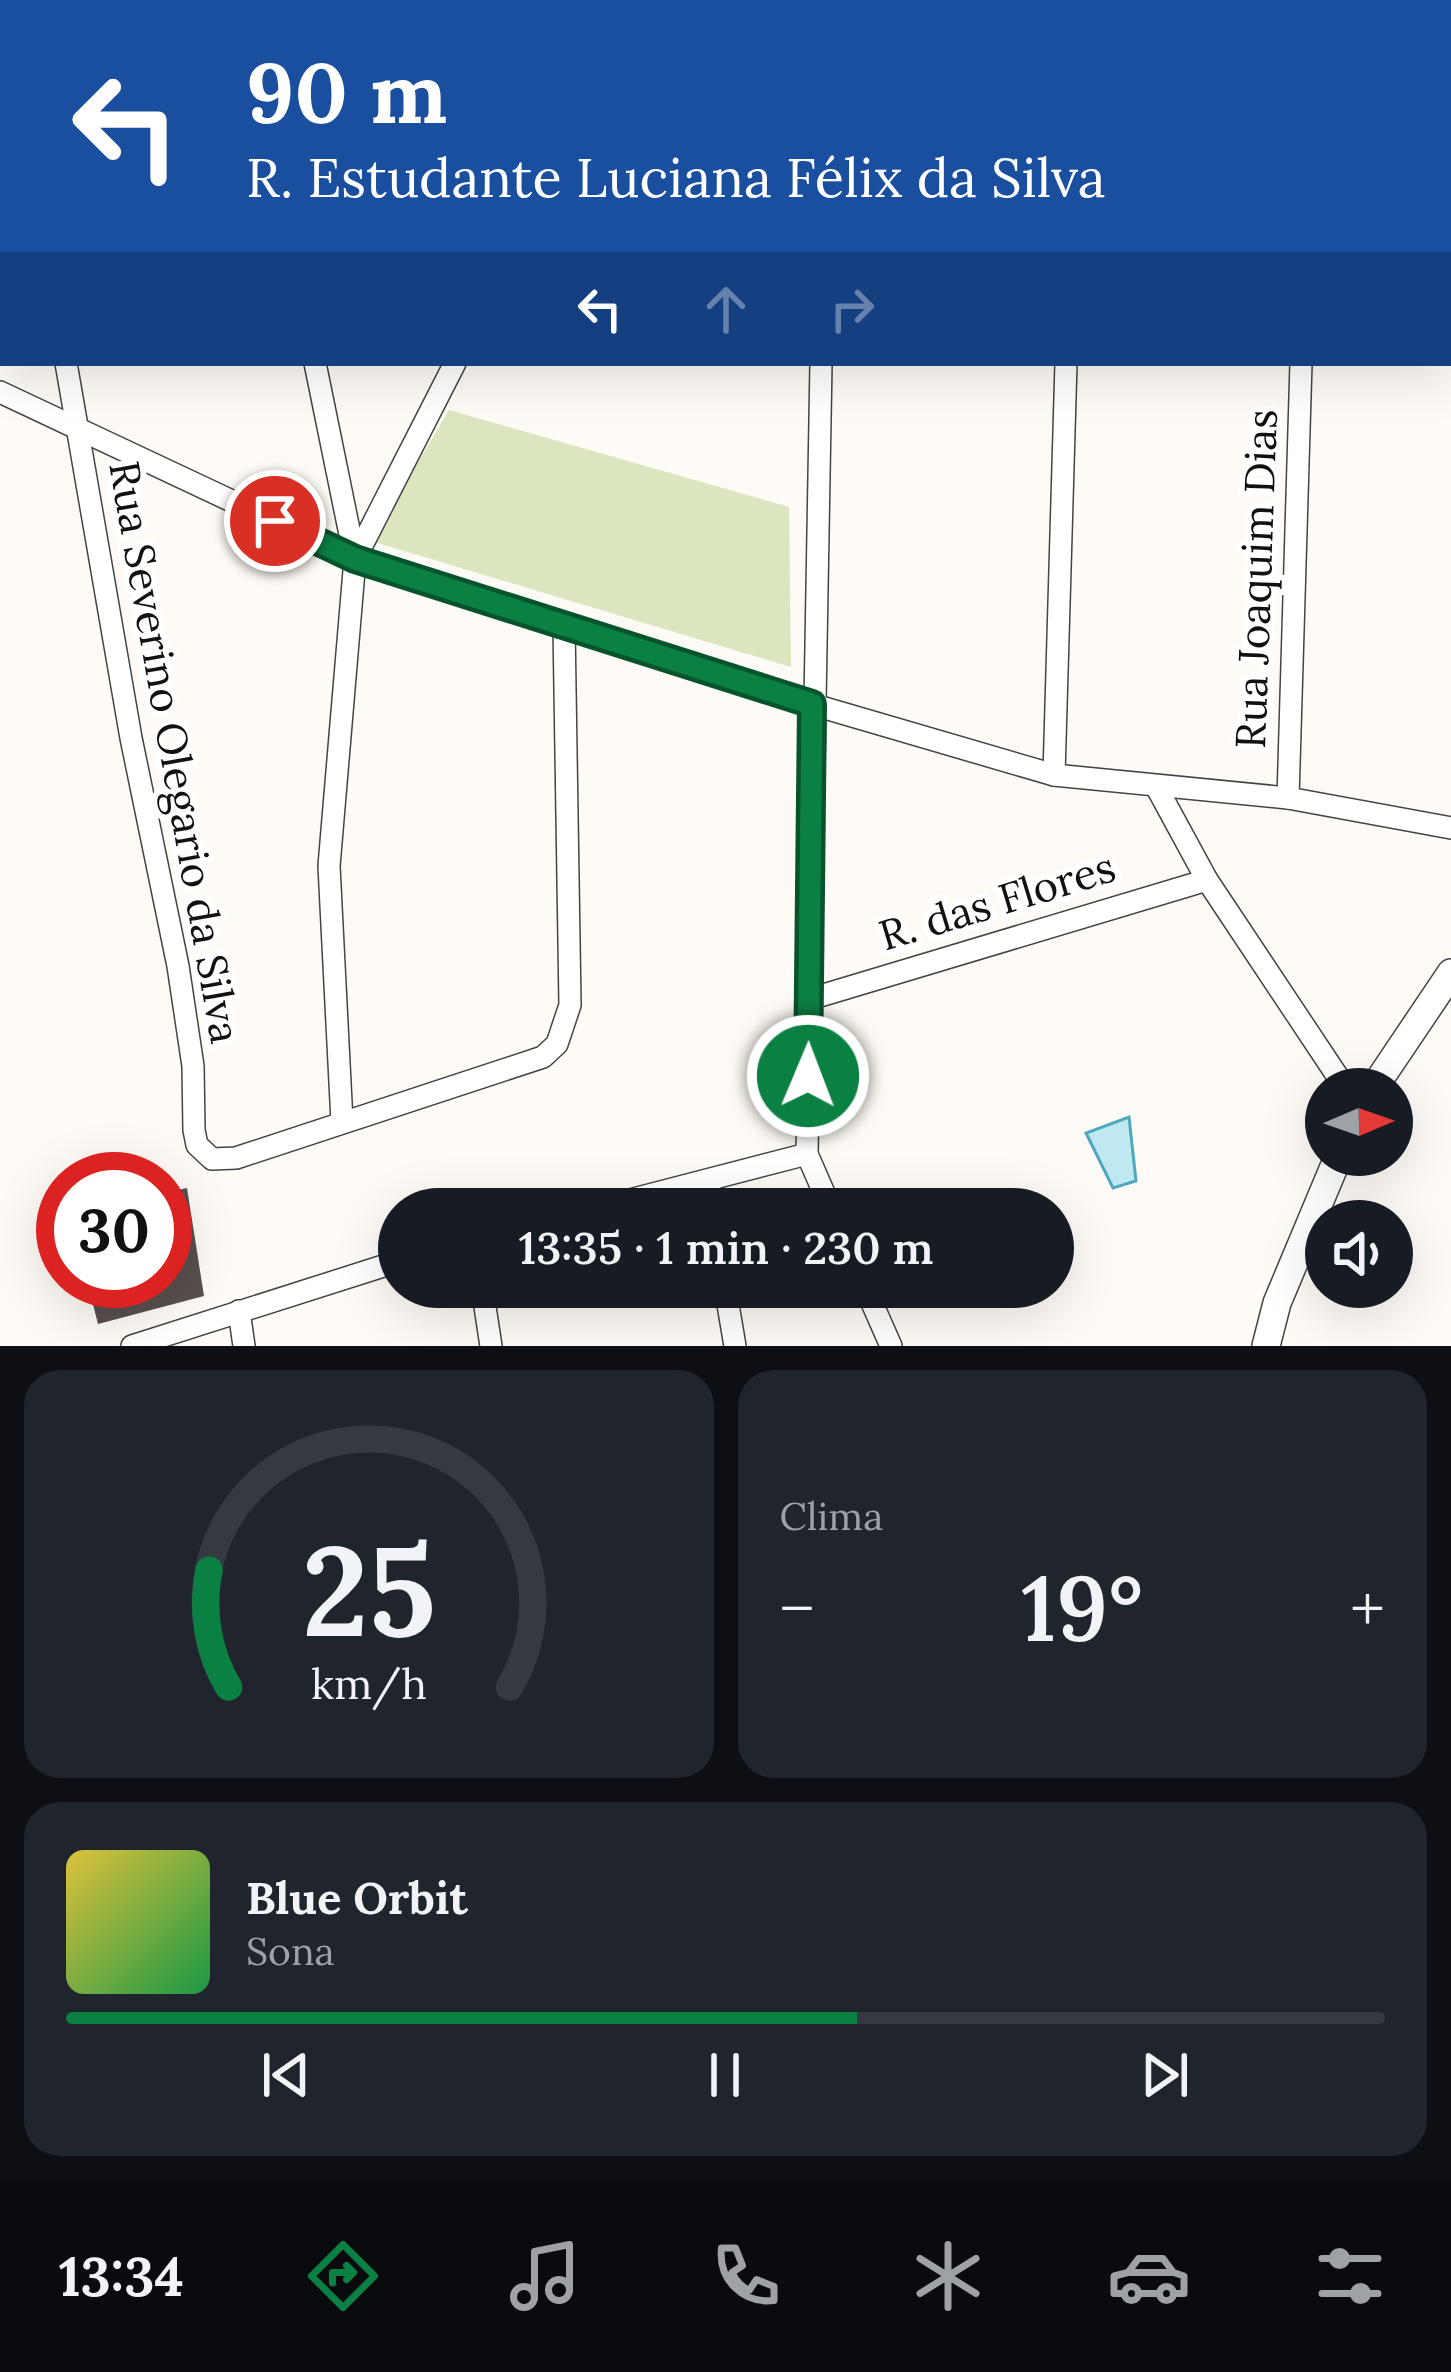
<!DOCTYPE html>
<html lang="pt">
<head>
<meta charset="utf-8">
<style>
	:root { --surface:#171b24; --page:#20242c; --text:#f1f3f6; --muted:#9ea1a6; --line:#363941; --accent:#0b8043 }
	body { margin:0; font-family:Lora,serif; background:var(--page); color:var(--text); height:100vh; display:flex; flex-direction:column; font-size:45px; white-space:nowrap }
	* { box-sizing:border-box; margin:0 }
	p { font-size:39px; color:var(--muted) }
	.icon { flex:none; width:66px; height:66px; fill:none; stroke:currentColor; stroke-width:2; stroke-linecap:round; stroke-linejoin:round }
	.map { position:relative; height:1346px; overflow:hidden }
	.panel { display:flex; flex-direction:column; gap:24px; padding:24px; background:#0d0f14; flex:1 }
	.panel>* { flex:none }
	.guide { position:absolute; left:0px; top:0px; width:1452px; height:366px; box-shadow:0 12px 48px #0002; background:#1a4fa0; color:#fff; overflow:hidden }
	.needle { width:78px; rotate:88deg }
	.fabs { position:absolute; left:1305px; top:1068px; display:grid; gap:24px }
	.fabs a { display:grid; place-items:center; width:108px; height:108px; border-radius:50%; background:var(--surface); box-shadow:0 12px 48px #0002; font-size:60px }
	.speed { position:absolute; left:36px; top:1152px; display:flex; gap:24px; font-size:60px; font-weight:700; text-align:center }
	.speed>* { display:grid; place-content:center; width:156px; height:156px; border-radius:50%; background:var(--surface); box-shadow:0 12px 48px #0002; line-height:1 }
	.speed .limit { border:18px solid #d22; background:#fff; color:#111 }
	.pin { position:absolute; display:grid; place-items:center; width:102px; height:102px; color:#fff; margin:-51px; border:6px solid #fff; border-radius:50%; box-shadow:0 3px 12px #0007 }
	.me { position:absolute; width:132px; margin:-66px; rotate:1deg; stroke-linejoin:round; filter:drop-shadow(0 0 9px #0008) }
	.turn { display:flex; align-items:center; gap:42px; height:252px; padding:0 48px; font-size:54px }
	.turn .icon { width:156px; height:156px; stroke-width:2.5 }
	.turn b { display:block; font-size:84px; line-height:102px }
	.lanes { display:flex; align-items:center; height:114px; padding:0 48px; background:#0003; justify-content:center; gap:60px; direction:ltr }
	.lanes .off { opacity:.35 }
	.big { font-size:90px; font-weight:600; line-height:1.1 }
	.panel .tile { flex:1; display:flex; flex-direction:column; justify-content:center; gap:18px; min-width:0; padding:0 42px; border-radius:36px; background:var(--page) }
	.panel .dial { align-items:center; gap:0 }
	.dial svg { height:312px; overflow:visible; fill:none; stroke:var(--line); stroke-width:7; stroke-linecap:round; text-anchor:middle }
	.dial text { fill:var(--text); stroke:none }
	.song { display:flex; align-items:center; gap:36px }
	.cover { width:144px; height:144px; border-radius:18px; background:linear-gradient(135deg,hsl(50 70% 55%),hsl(140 70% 35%)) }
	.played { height:12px; border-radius:6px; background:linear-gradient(90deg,var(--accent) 60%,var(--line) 60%) }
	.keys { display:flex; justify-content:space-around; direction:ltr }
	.heat { display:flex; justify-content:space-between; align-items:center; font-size:66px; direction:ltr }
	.panel .tiles { flex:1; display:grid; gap:24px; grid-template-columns:1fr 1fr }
	.tile:last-child { grid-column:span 2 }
	.trip { position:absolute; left:378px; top:1188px; width:696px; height:120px; border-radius:60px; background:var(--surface); box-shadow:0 12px 48px #0002; font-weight:600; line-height:120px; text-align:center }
	.dock { display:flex; height:192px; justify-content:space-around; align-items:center; background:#090b0e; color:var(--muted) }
	.dock .icon { width:84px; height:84px }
	.dock .on { color:var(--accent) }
	.dock b { font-size:54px; color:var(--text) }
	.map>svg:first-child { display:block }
</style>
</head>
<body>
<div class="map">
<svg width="1451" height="1346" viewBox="0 0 1451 1346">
	<rect width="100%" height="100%" fill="#fefaf5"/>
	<!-- green -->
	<path fill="#dbe6c1" d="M449,410L789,507L791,667L371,541Z"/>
	<!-- water -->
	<path fill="#bfe8f0" stroke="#4ea9c0" stroke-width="3" d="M1129,1117L1136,1181L1113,1188L1086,1133Z"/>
	<!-- building -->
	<path fill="#58504e" d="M187,1188L204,1296L98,1324L87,1281H165V1193Z"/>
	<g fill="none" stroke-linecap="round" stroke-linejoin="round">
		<defs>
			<g id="minor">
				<path d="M7,0L8,3"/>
				<path d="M251,0L252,3"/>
				<path d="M497,0L498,3"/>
				<path d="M830,3V0"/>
				<path d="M1077,3V0"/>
				<path d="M1311,3V0"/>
				<path d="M66,363L131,738L178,966L193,1066L194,1130L197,1145L212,1159L236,1158L543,1057L557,1044L570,1005L564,626"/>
				<path d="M315,363L355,559L329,866L342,1122"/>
				<path d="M821,363L807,1154L831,1209"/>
				<path d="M0,392L355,559L811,704L1054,775L1288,798L1451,828"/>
				<path d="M355,559L455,363"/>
				<path d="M1054,775L1066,363"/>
				<path d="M1157,788L1207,880L1346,1089"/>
				<path d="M1288,798L1301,363"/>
				<path d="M810,999L1207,880"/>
				<path d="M709,1182L713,1209"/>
				<path d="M595,1209L807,1154"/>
				<path d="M482,1287L491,1346"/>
				<path d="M725,1287L735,1346"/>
				<path d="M865,1287L891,1346"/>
				<path d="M239,1311L244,1346"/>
				<path d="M132,1346L399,1261"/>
			</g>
			<g id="tertiary">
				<path d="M1373,1089L1451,973"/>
				<path d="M1266,1346L1277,1303L1339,1155"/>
			</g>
		</defs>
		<!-- minor casing -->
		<use href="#minor" stroke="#444" stroke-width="24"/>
		<!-- tertiary casing -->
		<use href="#tertiary" stroke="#444" stroke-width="30"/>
		<!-- minor -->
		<use href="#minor" stroke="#fff" stroke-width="21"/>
		<!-- tertiary -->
		<use href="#tertiary" stroke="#fff" stroke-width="27"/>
	</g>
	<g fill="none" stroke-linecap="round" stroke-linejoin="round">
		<defs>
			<path id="route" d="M275,521L355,559L812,704L808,1076"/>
		</defs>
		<!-- route casing -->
		<use href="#route" stroke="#07532c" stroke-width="30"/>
		<!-- route -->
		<use href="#route" stroke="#0b8043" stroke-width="21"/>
	</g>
	<g text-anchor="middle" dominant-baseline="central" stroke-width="12" stroke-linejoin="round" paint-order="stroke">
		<!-- street labels -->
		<g font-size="42" fill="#111" stroke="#fff">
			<text transform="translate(1256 579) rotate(-88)">Rua Joaquim Dias</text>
			<text transform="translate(175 752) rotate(80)">Rua Severino Olegario da Silva</text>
			<text transform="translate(997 901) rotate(-17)">R. das Flores</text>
		</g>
	</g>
</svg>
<div class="fabs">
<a><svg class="needle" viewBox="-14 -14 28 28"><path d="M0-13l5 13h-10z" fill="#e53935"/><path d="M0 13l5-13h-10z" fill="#9ea1a6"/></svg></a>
<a><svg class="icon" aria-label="sound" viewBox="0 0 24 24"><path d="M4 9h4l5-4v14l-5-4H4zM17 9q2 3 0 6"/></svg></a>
</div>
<div class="speed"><div class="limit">30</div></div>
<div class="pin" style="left:275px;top:521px;background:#d93025"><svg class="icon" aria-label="arrive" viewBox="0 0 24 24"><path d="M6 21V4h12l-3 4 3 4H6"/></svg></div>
<svg class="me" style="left:808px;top:1076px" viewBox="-20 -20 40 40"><circle r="17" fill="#0b8043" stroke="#fff" stroke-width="3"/><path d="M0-11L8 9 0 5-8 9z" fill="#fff"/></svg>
<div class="trip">13:35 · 1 min · 230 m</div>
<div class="guide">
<div class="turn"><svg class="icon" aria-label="left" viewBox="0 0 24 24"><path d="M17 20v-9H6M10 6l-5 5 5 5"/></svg><div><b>90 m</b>R. Estudante Luciana Félix da Silva</div></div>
<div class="lanes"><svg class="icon" aria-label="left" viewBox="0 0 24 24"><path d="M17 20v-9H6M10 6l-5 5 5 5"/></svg><svg class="icon off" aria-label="ahead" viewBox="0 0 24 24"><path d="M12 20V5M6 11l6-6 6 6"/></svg><svg class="icon off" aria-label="right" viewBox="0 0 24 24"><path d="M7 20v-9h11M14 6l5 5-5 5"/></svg></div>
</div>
</div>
<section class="panel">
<div class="tiles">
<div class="tile dial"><svg viewBox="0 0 100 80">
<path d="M14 69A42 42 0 1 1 86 69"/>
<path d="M14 69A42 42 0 0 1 9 39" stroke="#0b8043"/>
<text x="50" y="56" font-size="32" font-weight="700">25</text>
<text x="50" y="72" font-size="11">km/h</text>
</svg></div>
<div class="tile"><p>Clima</p>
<div class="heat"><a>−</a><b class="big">19°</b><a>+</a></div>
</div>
<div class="tile">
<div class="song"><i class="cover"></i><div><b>Blue Orbit</b><p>Sona</p></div></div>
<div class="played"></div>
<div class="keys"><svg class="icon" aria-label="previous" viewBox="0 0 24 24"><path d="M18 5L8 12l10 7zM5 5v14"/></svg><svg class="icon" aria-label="pause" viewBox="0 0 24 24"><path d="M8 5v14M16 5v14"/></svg><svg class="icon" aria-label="next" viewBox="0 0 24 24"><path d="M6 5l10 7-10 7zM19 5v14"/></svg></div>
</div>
</div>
</section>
<nav class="dock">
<b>13:34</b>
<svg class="icon on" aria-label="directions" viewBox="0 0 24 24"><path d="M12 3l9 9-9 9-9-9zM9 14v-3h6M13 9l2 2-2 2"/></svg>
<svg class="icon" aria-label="music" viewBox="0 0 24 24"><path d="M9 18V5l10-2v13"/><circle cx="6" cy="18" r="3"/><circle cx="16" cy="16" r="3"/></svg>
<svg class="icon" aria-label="phone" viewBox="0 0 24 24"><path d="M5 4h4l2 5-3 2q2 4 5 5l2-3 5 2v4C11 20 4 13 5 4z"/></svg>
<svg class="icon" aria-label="climate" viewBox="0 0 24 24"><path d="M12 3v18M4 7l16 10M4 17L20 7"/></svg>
<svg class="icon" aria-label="car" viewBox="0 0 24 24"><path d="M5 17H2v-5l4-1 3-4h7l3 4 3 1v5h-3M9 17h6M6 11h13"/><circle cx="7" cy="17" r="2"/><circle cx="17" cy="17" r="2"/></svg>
<svg class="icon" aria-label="filters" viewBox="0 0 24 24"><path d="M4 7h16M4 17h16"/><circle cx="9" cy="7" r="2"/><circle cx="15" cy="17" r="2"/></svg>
</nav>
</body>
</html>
